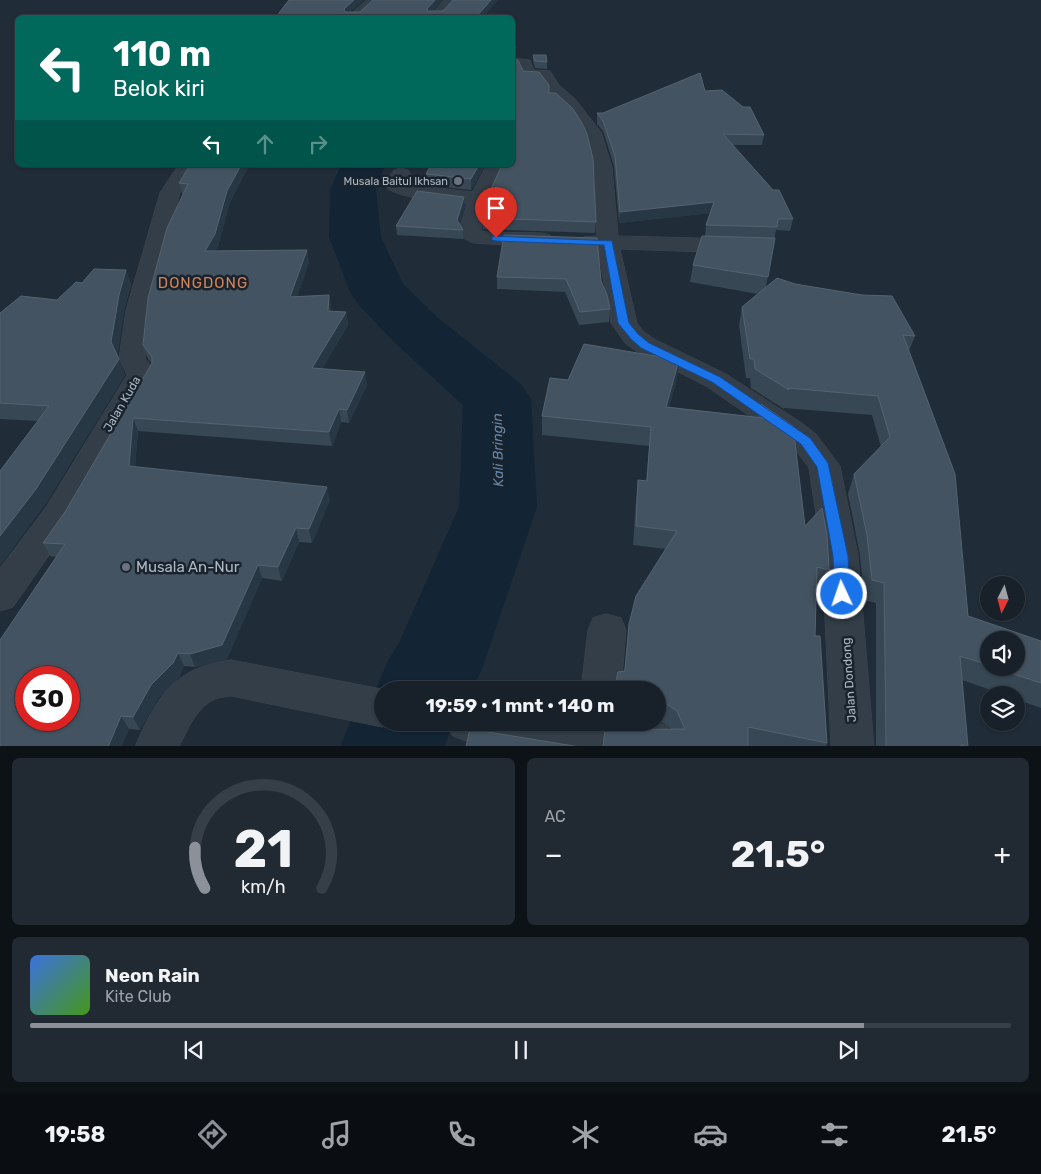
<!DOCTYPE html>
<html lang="id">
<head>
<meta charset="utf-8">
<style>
	:root { --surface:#18212a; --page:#212932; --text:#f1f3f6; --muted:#9fa3a8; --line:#363e47; --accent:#8c9099 }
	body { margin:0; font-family:Rubik,sans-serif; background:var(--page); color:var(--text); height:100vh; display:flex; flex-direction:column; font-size:19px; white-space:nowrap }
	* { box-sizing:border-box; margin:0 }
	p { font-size:16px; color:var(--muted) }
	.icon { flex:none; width:28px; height:28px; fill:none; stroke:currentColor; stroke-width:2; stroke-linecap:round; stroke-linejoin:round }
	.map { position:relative; height:746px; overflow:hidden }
	.panel { display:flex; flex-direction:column; gap:12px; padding:12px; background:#0d1217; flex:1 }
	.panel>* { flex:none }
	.top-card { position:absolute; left:15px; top:15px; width:500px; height:152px; border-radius:8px; box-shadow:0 1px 4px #0004,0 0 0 1px var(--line); background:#00695c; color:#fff; overflow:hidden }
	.needle { width:32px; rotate:186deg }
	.tools { position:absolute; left:980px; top:576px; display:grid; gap:10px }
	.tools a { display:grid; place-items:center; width:45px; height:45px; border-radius:50%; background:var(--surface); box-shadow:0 1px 4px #0004,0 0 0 1px var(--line); font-size:25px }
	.speed { position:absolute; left:15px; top:666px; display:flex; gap:10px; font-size:25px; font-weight:700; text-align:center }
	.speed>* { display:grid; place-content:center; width:65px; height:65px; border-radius:50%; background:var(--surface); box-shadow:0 1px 4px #0004,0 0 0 1px var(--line); line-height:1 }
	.speed .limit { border:8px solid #d22; background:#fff; color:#111 }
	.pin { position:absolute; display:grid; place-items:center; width:42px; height:42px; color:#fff; margin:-51px -21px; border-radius:50% 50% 50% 0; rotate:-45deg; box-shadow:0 0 5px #0007 }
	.pin .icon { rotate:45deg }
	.me { position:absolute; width:55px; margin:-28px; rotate:357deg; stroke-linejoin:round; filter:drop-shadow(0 0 4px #0008) }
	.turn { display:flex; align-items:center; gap:18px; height:105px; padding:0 15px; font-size:22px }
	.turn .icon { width:65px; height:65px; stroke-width:2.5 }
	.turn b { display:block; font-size:35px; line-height:42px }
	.lanes { display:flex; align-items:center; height:48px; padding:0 15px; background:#0003; justify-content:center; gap:25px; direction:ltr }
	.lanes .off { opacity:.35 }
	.big { font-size:38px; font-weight:700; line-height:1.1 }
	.panel .tile { flex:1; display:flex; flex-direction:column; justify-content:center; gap:8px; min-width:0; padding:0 18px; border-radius:8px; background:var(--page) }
	.panel .dial { align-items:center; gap:0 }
	.dial svg { height:130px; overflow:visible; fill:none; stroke:var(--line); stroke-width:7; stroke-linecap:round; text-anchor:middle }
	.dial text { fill:var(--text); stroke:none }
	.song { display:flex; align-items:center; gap:15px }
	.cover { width:60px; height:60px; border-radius:8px; background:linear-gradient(135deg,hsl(220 70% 55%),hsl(100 70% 35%)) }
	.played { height:5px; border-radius:2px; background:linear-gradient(90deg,var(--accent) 85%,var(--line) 85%) }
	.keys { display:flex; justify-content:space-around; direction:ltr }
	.heat { display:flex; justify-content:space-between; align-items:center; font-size:28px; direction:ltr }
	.panel .tiles { flex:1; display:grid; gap:12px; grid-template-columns:1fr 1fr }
	.tile:last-child { grid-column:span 2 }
	.trip { position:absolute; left:374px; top:681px; width:292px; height:50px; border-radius:25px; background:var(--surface); box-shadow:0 1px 4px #0004,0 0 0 1px var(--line); font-weight:700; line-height:50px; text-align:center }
	.tab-bar { display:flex; height:80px; justify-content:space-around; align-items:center; background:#0a0d11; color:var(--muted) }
	.tab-bar .icon { width:35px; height:35px }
	.tab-bar .selected { color:var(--accent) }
	.tab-bar b { font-size:22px; color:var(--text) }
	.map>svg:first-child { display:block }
</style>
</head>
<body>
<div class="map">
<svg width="1041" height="747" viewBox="0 0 1041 747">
	<rect width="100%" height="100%" fill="#202c38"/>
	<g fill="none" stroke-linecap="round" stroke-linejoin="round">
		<!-- river -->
		<path fill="#132435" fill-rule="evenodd" d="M341,165H385L376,190L381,237L403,284L437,317L521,384L531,399L537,507L482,669L472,690H382V722H454L444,747H340C348,730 359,693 377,686L389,659L399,643L459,507L463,405L395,343L358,304L350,292L329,237L330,190Z"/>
		<defs>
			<g id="minor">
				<path d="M367,0H380L360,18H346Z"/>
				<path d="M444,0H457L442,18H429Z"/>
				<path d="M512,58L530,60L534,70L550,71L559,85L575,99L601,132L612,167L618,236L736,239L744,241L747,246L744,251L736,253L620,249L637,323L643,331L654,339L726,374L802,423L816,434L840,466L858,555L874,747H831L822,555L809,468L794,448L780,437L706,386L636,351L625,343L611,323L598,249L584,247L581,242L584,237L597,236C595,202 598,163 583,133C573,111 551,99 540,79L523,78L519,67L512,66Z"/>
				<path d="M179,165H197L180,193L150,310L145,358L155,371V375L70,525L13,607L0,611V568L46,507L127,375L119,358L126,310L160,193Z"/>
				<path d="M487,165H505L489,199L481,230L485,232L542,233L550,235L553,240L550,245L542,247L473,243L463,238L459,229L467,204C449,201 395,200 384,185L394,170L401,168L408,170L411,174L406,184L472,192Z"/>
				<path d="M607,614L621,618L626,630L621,690H581L588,630L593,618Z"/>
				<path d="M231,660L382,689L385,690H382V722H394L382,727L231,696C226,697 220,697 215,699C197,707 187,730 179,747H135C156,697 174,667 231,660Z"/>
				<path d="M447,722H658C671,727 674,734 679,747H495L468,742L453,736Z"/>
			</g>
		</defs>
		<!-- minor casing -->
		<use href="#minor" stroke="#3d4752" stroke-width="1"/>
		<!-- minor -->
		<use href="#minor" fill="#333e48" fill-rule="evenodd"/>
	</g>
	<!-- wall -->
	<g fill="#374754" fill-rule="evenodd">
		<path d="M512,38L516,48V57H512Z"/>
		<path d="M533,55L547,62V69L535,68L533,61Z"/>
		<path d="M523,71L549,93L596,222L595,233L483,229V218L512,165Z"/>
		<path d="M705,91L764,135L762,145H732L793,219L790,231L776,230L766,287L915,336L909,351L968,616L1041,641V708L1016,699V695H1005L962,680L968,747H876V603L864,600L860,555L848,494L854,474L881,447L872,415L784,408V409L751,388L750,378H746L739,325L742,307L758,294L690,282L693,265L705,236L706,225L710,213L619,223L614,166L603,131L597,124V113H603ZM989,640L1016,668H989Z"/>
		<path d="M190,165H250L246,171L230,202L218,246L215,251L307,250L309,262L297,297L329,295L331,307V311L346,312L348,325L322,369L367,385L349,423L341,422L332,446L138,431L135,467L330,500L312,543L299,542L282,581L262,578L227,659L195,667L184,666L179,677L158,698L140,730L129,729L121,747L56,557L50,556L43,543L65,512L152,364L147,357L143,345L183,194H182L179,183Z"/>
		<path d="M485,165L471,190L427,185L426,174Z"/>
		<path d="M464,197L465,206L459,223L463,230V239L397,235L396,226Z"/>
		<path d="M504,235L601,281L610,309L609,322L579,325L565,292L497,289V277Z"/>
		<path d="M126,270L131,285L124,310L117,356L125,375L44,506L37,421L0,419V313L57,300Z"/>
		<path d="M677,379L669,407L758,417L761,404L805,526L829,570L822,590L816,588L815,636L827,743L826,747H603L671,729L659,720H658V690L624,671L629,624L666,549L633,545L636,500L638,480L646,481L649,446L542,435V416L568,380Z"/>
	</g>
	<!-- shaded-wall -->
	<g fill="#283744">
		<path d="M354,0H364L345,17L344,9Z"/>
		<path d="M435,0H442L428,17L427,9Z"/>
		<path d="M491,0H498L483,18L477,16Z"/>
		<path d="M241,165H250L246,171L230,202L218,246L208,263L205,251L227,191Z"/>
		<path d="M479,165H485L471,190V179Z"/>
		<path d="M464,197L465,206L457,228V220Z"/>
		<path d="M714,202L712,213L619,223L620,212Z"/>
		<path d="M307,250L309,262L293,310L290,297Z"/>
		<path d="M126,270L131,285L124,310L117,358L111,342L119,295Z"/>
		<path d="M329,295L331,307L330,323L328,311Z"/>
		<path d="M346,312L348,325L315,381L312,368Z"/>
		<path d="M119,359L125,375L44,506L0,566V536Z"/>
		<path d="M679,360L677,379L664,426L666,407Z"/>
		<path d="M365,372L367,385L349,423L347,410Z"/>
		<path d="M339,409L341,422L332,446L329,432Z"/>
		<path d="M133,418L138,431L134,480L129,466Z"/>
		<path d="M327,487L330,500L312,543L309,529Z"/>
		<path d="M296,528L299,542L282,581L278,567Z"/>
		<path d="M258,565L262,578L227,659L195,667L190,654Z"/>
		<path d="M178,653L184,666L179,677L158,698L140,730L133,717L151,685Z"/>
		<path d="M121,716L129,729L121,747H108Z"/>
	</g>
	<!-- building -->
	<g fill="#445361" stroke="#546370" fill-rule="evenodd">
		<path d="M289,0H354L344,9L345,12H360L373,0H435L427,9V11H443L453,0H491L477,16L506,18H275Z"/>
		<path d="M512,38L516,48H512Z"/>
		<path d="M533,55H546L547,62L535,61Z"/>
		<path d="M512,59L518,60L523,71L539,72L549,85V93H556L573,109L582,123L587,134L593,159L596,222L483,218L491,189L502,165H512Z"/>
		<path d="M700,73L705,91L722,90L743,107H750L764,135L723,134L773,190H779L793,219H778L777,227L706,225L714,202L620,212L615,156L603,121L597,113H603Z"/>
		<path d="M190,165H241L227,191L215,234L205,251L307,250L290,297L329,295L328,311L346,312L312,368L365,372L347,410L339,409L329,432L133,418L129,466L327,487L309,529L296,528L278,567L258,565L222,645L190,654L178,653L173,663L151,685L133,717L121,716L108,747H0V640L65,544L43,543L65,512L152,363V357L143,345L148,298L167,228L188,184L179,183ZM26,678H69V720H26Z"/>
		<path d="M431,165H479L471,179L426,174Z"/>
		<path d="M417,191L464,197L457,220L463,230L396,226Z"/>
		<path d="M504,235L597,238L601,281L607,295L610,309L580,312L566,279L497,277Z"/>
		<path d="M702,236L775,238L768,277L693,265Z"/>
		<path d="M94,269L126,270L119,295L111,342L119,359L36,489L0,536V471L49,406L0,403V313L21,296L57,300L76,282L82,283Z"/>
		<path d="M777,278L795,284L862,295L892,296L915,336L903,335L955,474L968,616L1041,641V683L995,668H1016V640H989V665L960,656L968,747L961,745V747H886L884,583L872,580L867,535L854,474L890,437L878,396L788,388L789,390L755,369L754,359H750L742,307Z"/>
		<path d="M584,344L679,360L666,407L763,418L761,404L793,426L805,526L822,508L827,535L829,570L817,567L815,636H820L827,743L748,727V747H603L605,730L685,729L677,711L662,701H658V690H614L618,672L625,671L629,624L636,596L677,531L636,526L638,480L647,481L651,427L542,416L550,378L568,380Z"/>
		<path d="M470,729L580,747H466Z"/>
	</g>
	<!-- route -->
	<path fill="#1a73e8" stroke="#114b97" d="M492,236L612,241L629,323L638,334L649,343L720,377L810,438L828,463L848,556L850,594L848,598L842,600L837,598L835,594L833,556L817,467L801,444L712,382L641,348L631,339L618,323L604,245L496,241L492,240Z"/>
	<!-- markers -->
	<g fill="#6b7280" stroke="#19232d" stroke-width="2">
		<circle cx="458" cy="181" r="5"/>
		<circle cx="126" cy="567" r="5"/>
	</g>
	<g text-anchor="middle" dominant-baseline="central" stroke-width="5" stroke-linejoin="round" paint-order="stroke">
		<!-- far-poi labels -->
		<g font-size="11" fill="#adb9c5" stroke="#19232d" text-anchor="end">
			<text x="448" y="181">Musala Baitul Ikhsan</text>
		</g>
		<!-- street labels -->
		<g font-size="12" fill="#adb9c5" stroke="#19232d">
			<text transform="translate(122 404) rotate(-60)">Jalan Kuda</text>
			<text transform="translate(849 680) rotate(-94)">Jalan Dondong</text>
		</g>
		<!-- water labels -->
		<g font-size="14" font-style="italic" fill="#6586a6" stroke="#19232d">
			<text transform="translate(498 450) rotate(-91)">Kali Bringin</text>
		</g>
		<!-- quarter labels -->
		<g font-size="15" letter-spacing="1" fill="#d68357" stroke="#19232d">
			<text x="203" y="283">DONGDONG</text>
		</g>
		<!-- near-poi labels -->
		<g font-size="15" fill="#adb9c5" stroke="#19232d" text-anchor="start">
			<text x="136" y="567">Musala An-Nur</text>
		</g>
	</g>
</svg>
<div class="tools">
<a><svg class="needle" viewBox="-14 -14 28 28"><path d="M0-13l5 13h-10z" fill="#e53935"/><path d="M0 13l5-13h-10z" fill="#9fa3a8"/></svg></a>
<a><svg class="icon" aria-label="sound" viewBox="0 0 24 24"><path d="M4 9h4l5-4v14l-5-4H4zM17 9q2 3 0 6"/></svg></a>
<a><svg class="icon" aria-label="layers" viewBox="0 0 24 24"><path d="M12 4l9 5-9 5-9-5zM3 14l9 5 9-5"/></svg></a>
</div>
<div class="speed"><div class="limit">30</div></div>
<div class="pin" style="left:496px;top:238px;background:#d93025"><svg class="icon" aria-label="arrive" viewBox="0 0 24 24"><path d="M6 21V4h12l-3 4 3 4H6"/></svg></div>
<svg class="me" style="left:842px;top:594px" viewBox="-20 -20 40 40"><circle r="17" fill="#1a73e8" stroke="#fff" stroke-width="3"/><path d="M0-11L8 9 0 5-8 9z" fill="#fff"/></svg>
<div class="trip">19:59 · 1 mnt · 140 m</div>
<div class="top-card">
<div class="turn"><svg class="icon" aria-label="left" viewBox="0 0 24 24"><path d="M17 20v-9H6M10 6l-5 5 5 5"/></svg><div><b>110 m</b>Belok kiri</div></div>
<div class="lanes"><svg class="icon" aria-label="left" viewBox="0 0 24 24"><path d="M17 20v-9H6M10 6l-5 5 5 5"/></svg><svg class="icon off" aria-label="ahead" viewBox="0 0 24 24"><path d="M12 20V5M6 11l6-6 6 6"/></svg><svg class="icon off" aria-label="right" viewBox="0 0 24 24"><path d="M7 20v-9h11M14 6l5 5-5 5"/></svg></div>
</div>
</div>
<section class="panel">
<div class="tiles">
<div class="tile dial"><svg viewBox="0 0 100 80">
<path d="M14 69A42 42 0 1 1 86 69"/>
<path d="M14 69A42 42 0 0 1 8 44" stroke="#8c9099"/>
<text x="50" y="56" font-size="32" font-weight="700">21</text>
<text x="50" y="72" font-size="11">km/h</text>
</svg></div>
<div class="tile"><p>AC</p>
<div class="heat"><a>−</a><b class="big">21.5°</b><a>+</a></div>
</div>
<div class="tile">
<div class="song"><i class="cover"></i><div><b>Neon Rain</b><p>Kite Club</p></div></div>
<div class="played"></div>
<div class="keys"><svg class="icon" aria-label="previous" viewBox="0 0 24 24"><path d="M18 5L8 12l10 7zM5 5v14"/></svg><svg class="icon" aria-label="pause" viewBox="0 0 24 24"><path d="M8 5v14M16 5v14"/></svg><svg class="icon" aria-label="next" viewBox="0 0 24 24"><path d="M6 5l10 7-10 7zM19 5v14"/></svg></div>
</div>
</div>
</section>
<nav class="tab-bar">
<b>19:58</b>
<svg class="icon selected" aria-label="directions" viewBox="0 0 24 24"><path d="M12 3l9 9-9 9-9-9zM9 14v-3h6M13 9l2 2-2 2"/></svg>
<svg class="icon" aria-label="music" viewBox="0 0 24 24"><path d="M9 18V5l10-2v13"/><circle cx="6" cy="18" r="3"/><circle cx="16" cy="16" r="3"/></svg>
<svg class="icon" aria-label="phone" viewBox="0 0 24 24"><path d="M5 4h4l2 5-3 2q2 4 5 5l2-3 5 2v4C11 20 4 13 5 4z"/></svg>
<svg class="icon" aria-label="climate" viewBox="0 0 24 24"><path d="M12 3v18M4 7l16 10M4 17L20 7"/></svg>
<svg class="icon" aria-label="car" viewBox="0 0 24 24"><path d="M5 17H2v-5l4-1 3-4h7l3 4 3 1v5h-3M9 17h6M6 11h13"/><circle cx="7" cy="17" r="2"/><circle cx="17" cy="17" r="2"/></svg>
<svg class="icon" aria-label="filters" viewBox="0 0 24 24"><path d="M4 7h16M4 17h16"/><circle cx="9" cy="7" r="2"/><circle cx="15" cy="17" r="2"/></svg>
<b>21.5°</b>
</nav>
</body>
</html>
